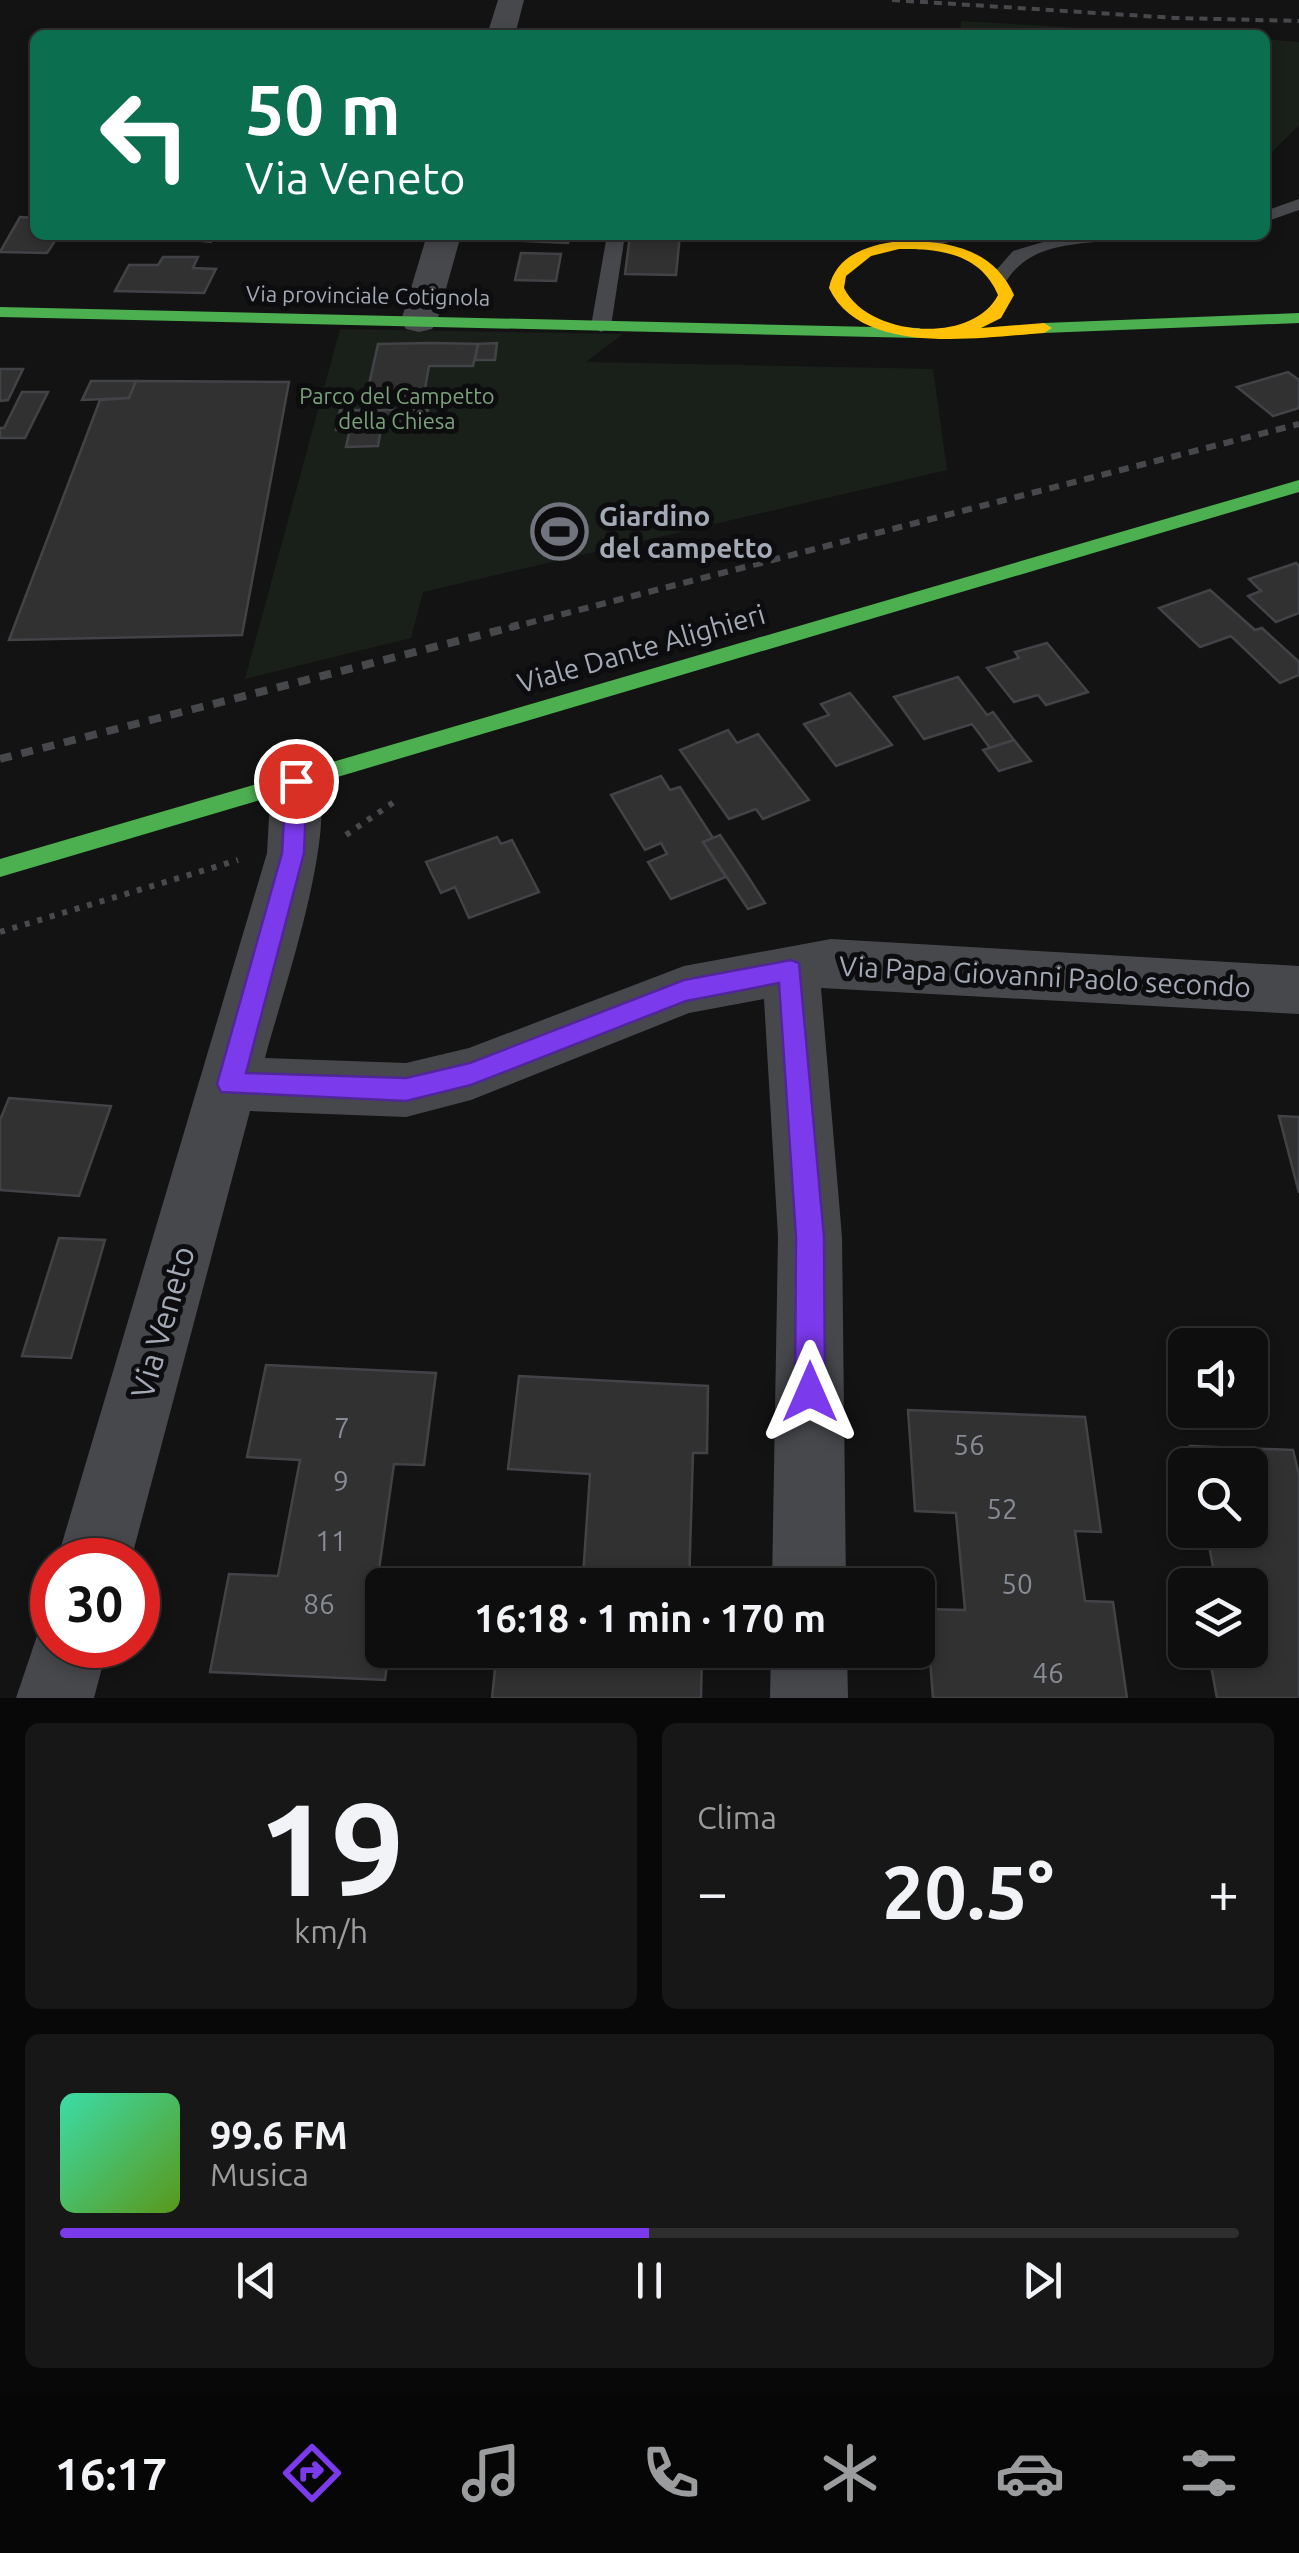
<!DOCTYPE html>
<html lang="it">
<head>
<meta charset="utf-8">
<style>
	:root { --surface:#0e0e0e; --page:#171717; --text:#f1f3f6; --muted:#9b9c9e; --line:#2e2e2e; --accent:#7c3aed }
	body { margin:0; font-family:Ubuntu,sans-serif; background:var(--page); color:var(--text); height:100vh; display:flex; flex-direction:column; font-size:38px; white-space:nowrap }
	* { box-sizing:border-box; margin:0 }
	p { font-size:32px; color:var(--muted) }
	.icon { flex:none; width:55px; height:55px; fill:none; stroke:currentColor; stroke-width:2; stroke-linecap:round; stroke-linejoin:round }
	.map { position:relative; height:1698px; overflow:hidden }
	.panel { display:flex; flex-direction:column; gap:25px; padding:25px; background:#080808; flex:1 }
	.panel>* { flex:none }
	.top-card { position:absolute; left:30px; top:30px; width:1240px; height:210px; border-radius:15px; box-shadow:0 5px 15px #0003,0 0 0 2px var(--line); background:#0b6e4f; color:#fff; overflow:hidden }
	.buttons { position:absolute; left:1168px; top:1328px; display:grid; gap:20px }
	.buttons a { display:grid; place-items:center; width:100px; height:100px; border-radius:15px; background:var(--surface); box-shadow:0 5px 15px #0003,0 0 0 2px var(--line); font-size:50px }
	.speed { position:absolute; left:30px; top:1538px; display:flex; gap:20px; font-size:50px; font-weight:700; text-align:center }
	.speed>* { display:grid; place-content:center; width:130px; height:130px; border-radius:50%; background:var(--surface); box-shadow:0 5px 15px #0003,0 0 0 2px var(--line); line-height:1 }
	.speed .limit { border:15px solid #d22; background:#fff; color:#111 }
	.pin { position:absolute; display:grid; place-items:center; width:85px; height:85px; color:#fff; margin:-42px; border:5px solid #fff; border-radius:50%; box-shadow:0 2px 10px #0007 }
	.me { position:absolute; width:110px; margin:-55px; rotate:0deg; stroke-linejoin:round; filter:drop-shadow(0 0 8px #0008) }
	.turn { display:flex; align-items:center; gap:35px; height:210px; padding:0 50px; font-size:45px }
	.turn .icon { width:130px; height:130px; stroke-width:2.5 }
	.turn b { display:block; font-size:70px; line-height:85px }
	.big { font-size:75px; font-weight:700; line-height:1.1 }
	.panel .tile { flex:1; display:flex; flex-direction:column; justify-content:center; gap:15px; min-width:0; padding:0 35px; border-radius:15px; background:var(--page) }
	.panel .dial { align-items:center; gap:0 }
	.dial b { font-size:130px; line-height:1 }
	.song { display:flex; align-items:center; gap:30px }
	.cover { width:120px; height:120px; border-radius:15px; background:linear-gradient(135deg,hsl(160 70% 55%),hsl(90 70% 35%)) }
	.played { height:10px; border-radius:5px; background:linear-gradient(90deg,var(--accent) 50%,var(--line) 50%) }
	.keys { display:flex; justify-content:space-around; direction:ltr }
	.heat { display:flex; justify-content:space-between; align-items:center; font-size:55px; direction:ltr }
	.panel .tiles { flex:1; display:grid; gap:25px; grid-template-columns:1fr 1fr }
	.tile:last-child { grid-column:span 2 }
	.trip { position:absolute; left:365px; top:1568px; width:570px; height:100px; border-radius:15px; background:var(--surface); box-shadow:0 5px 15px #0003,0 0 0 2px var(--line); font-weight:700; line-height:100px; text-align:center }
	.menu { display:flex; height:160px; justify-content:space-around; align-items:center; background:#060606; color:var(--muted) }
	.menu .icon { width:70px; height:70px }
	.menu .on { color:var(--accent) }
	.menu b { font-size:45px; color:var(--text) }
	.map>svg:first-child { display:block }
</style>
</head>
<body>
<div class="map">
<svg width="1299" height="1698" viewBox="0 0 1299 1698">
	<rect width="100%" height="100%" fill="#131313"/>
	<!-- green -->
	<g fill="#19201a">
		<path d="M961,21L1202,35H960Z"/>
		<path d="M1265,39L1299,42V125L1265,159Z"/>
		<path d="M340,329L623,334L586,362L933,369L947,470L423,592L411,638L245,679Z"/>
	</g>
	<!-- building -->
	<g fill="#313132" stroke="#424347" stroke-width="2.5">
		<path d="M20,217L35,218V235H59L47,253L0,252Z"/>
		<path d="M142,235H214L211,242Z"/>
		<path d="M484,235H569L568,243L483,239Z"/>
		<path d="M630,235H680L676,275L625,274Z"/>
		<path d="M521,253L561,254L556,281L515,280Z"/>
		<path d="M163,257H198L193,268L216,269L204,293L115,291L129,265H158Z"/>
		<path d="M497,343L495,360H475L478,344Z"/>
		<path d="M378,344L432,343L478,344L473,366H429L425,389H368Z"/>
		<path d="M0,369H23L8,400L0,401Z"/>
		<path d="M1288,372L1299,380V408L1273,416L1237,387Z"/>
		<path d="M91,381H136L129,398L82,400Z"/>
		<path d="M136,381L289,382L242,635L9,640L100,400L129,398Z"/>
		<path d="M368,389H425L423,400H366Z"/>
		<path d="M22,392H48L25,438H0V428H4Z"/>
		<path d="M340,410H428L426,422L391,423L390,429H381L378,446L346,447L350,429L336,430Z"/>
		<path d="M1296,563L1299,566V613L1276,622L1248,596L1261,591L1249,579Z"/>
		<path d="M1210,590L1255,630L1262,628L1299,662V675L1280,683L1231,636L1200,647L1159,608Z"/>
		<path d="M1047,643L1088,692L1046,705L1038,695L1014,702L987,668L1019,658L1015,652Z"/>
		<path d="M958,677L987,715L993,712L1014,740L990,748L972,724L924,739L894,697Z"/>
		<path d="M850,693L892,745L836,766L804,724L829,715L821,704Z"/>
		<path d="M728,730L737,743L758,734L809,800L763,819L756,809L729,819L680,750Z"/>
		<path d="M1014,740L1031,761L999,771L983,750Z"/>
		<path d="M661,776L670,790L680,787L713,838L703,842L726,877L671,899L648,862L667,854L661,843L645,850L611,795Z"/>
		<path d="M720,835L745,872L765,903L748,909L703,842Z"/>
		<path d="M497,837L501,844L512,840L539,892L469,918L455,887L441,893L426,862Z"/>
		<path d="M9,1098L111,1106L79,1196L0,1190V1120Z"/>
		<path d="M1279,1116L1299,1117V1193Z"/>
		<path d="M59,1238L105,1240L71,1358L22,1356Z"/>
		<path d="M266,1365L436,1373L424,1465L394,1464L378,1576L399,1577L398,1585H382V1650H389L385,1680L210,1672L229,1574L278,1576L300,1460L247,1457Z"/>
		<path d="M519,1376L708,1386L707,1453H693L689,1585H503L505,1571L583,1576L590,1474L508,1469Z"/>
		<path d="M908,1410L1085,1417L1101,1532L1075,1531L1085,1601L1113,1602L1127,1698H933L926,1609L965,1610L956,1513L915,1511Z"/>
		<path d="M1190,1446L1293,1450L1299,1475V1698H1217L1208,1650H1250V1585L1196,1582H1216L1206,1530H1250V1465H1193Z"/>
		<path d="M497,1650H702L701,1698H492Z"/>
	</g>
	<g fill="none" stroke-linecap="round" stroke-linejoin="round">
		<!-- path -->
		<g stroke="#494a4e" stroke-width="6" stroke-dasharray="5 8" stroke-linecap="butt">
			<path d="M346,835L397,800"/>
			<path d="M0,932L238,860"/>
		</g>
		<!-- lane -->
		<g fill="#47484c" fill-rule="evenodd">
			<path d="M1299,199V210L1265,222V211Z"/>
			<path d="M607,235H625L611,326L601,332L591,326Z"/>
			<path d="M940,235H974L919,250L910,245Z"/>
			<path d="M1067,235H1123L1114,240C1074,245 1031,243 1007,280L1000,282L991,276L1013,251Z"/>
		</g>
		<!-- street -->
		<g fill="#47484c" fill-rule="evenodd">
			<path d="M498,0H524L515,35H487Z"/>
			<path d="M427,235H461L437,321L432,329L419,332L406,329L401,321Z"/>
			<path d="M296,762L314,768C343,821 281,996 265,1058L406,1063L469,1048L684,966L831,939L1299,966V1014L821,988L842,1237L846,1585H772L778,1237L764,999L689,1013L471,1100L406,1117L250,1111L131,1560H57L267,853L271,781L278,768Z"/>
			<path d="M52,1614V1645H108L94,1698H16L43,1618Z"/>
			<path d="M771,1650H847L848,1698H770Z"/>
		</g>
		<!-- fast -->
		<g fill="#4caf50" fill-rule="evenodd">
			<path d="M0,307L919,328L927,333L919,338L0,317Z"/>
			<path d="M1299,313V323L1044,333L1036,328L1044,323Z"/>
			<path d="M1299,480V492L0,877V859Z"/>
		</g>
		<!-- slow -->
		<path fill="#ffc107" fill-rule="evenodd" d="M899,241C947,240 993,248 1014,295L1001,318L981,328L1044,323L1052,328L1044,333C982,337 862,358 829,288C836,254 869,245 899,241ZM899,249C940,248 981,254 998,295C973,345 868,337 844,288L846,276L871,256Z"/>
		<!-- rail-far2 -->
		<path stroke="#47484b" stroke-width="4" stroke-dasharray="8 6" stroke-linecap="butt" d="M892,0L1176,18L1299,21"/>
		<!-- rail-far1 -->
		<path stroke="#47484b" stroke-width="6" stroke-dasharray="10 8" stroke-linecap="butt" d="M509,628L1299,424"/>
		<!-- rail -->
		<path stroke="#47484b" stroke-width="8" stroke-dasharray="12 10" stroke-linecap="butt" d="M0,759L519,625"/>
	</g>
	<!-- route -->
	<path fill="#7c3aed" stroke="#51269a" stroke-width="2.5" d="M296,773L307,781L304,853L246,1073L406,1078L470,1063L684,980L791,960L799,963L824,1237L825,1392L820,1402L810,1407L799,1402L795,1392L796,1237L779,983L686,1001L471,1085L406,1101L221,1092L217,1084L282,853L286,781Z"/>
	<!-- icons -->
	<defs>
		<symbol id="stadium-ring" viewBox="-11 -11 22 22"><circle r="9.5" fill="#0d0d0f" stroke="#71747c" stroke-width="1.5"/><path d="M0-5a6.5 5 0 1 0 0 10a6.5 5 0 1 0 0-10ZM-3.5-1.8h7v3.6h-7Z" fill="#71747c"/></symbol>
	</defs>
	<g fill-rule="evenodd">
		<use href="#stadium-ring" x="528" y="500" width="63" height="63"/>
	</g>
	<g text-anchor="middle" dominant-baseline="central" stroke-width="10" stroke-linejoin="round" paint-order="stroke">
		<!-- far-street labels -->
		<g font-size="22" fill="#a3a9b5" stroke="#0d0d0f">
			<text transform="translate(368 295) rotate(1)">Via provinciale Cotignola</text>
		</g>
		<!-- far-park labels -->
		<g font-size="22" fill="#79a17a" stroke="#0d0d0f">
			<text x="397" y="395">Parco del Campetto<tspan x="397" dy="25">della Chiesa</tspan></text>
		</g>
		<!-- poi labels -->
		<g font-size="28" font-weight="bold" fill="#a3a9b5" stroke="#0d0d0f" text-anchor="start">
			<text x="599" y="515">Giardino<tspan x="599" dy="32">del campetto</tspan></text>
		</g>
		<!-- street labels -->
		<g font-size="28" fill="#a3a9b5" stroke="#0d0d0f">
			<text transform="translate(641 648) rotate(-16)">Viale Dante Alighieri</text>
			<text transform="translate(1045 976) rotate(3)">Via Papa Giovanni Paolo secondo</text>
		</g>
		<!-- near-number labels -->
		<g font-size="28" fill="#868b94">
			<text x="342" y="1427">7</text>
			<text x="969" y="1444">56</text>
			<text x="341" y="1480">9</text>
			<text x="1002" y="1508">52</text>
			<text x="331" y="1540">11</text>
			<text x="1017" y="1583">50</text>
			<text x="319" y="1603">86</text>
			<text x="1048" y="1672">46</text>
		</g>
		<!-- near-street labels -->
		<g font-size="32" fill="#a3a9b5" stroke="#0d0d0f">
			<text transform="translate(162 1322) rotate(-74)">Via Veneto</text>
		</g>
	</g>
</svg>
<div class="buttons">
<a><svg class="icon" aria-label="sound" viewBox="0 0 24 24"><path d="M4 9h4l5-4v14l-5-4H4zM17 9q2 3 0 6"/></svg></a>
<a><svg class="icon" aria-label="search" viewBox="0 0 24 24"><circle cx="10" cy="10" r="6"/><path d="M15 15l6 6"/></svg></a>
<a><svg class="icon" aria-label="layers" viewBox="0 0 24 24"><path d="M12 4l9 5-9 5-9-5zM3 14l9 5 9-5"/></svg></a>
</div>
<div class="speed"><div class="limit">30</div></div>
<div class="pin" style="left:296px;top:781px;background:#d93025"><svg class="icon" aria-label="arrive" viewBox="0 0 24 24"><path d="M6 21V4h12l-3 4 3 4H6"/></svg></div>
<svg class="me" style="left:810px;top:1392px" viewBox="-20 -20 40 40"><path d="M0-17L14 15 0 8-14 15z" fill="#7c3aed" stroke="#fff" stroke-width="4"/></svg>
<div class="trip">16:18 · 1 min · 170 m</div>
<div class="top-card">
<div class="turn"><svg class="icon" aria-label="left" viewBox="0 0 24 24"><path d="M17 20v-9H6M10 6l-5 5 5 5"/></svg><div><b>50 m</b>Via Veneto</div></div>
</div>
</div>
<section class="panel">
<div class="tiles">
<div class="tile dial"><b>19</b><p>km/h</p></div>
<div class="tile"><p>Clima</p>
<div class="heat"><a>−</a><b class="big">20.5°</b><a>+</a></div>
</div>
<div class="tile">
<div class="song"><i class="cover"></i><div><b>99.6 FM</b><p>Musica</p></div></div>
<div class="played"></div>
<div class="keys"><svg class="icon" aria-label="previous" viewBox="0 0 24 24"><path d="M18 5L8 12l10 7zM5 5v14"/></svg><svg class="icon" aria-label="pause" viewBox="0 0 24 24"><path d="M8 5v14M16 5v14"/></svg><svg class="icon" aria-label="next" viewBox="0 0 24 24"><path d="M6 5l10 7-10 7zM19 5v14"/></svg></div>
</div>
</div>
</section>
<nav class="menu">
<b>16:17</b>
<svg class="icon on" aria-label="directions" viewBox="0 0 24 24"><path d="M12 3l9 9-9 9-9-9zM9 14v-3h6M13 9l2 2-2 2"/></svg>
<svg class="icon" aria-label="music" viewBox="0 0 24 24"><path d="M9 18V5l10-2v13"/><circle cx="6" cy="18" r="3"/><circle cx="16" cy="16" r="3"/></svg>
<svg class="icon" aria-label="phone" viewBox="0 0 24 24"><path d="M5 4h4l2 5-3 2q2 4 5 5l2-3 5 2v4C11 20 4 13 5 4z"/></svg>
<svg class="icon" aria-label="climate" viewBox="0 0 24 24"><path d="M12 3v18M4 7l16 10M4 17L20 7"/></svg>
<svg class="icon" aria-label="car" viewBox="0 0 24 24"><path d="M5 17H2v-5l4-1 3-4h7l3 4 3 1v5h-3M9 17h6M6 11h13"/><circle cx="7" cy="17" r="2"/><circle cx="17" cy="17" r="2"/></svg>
<svg class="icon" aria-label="filters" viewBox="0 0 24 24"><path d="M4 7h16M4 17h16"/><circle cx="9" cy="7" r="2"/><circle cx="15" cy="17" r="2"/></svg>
</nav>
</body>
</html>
